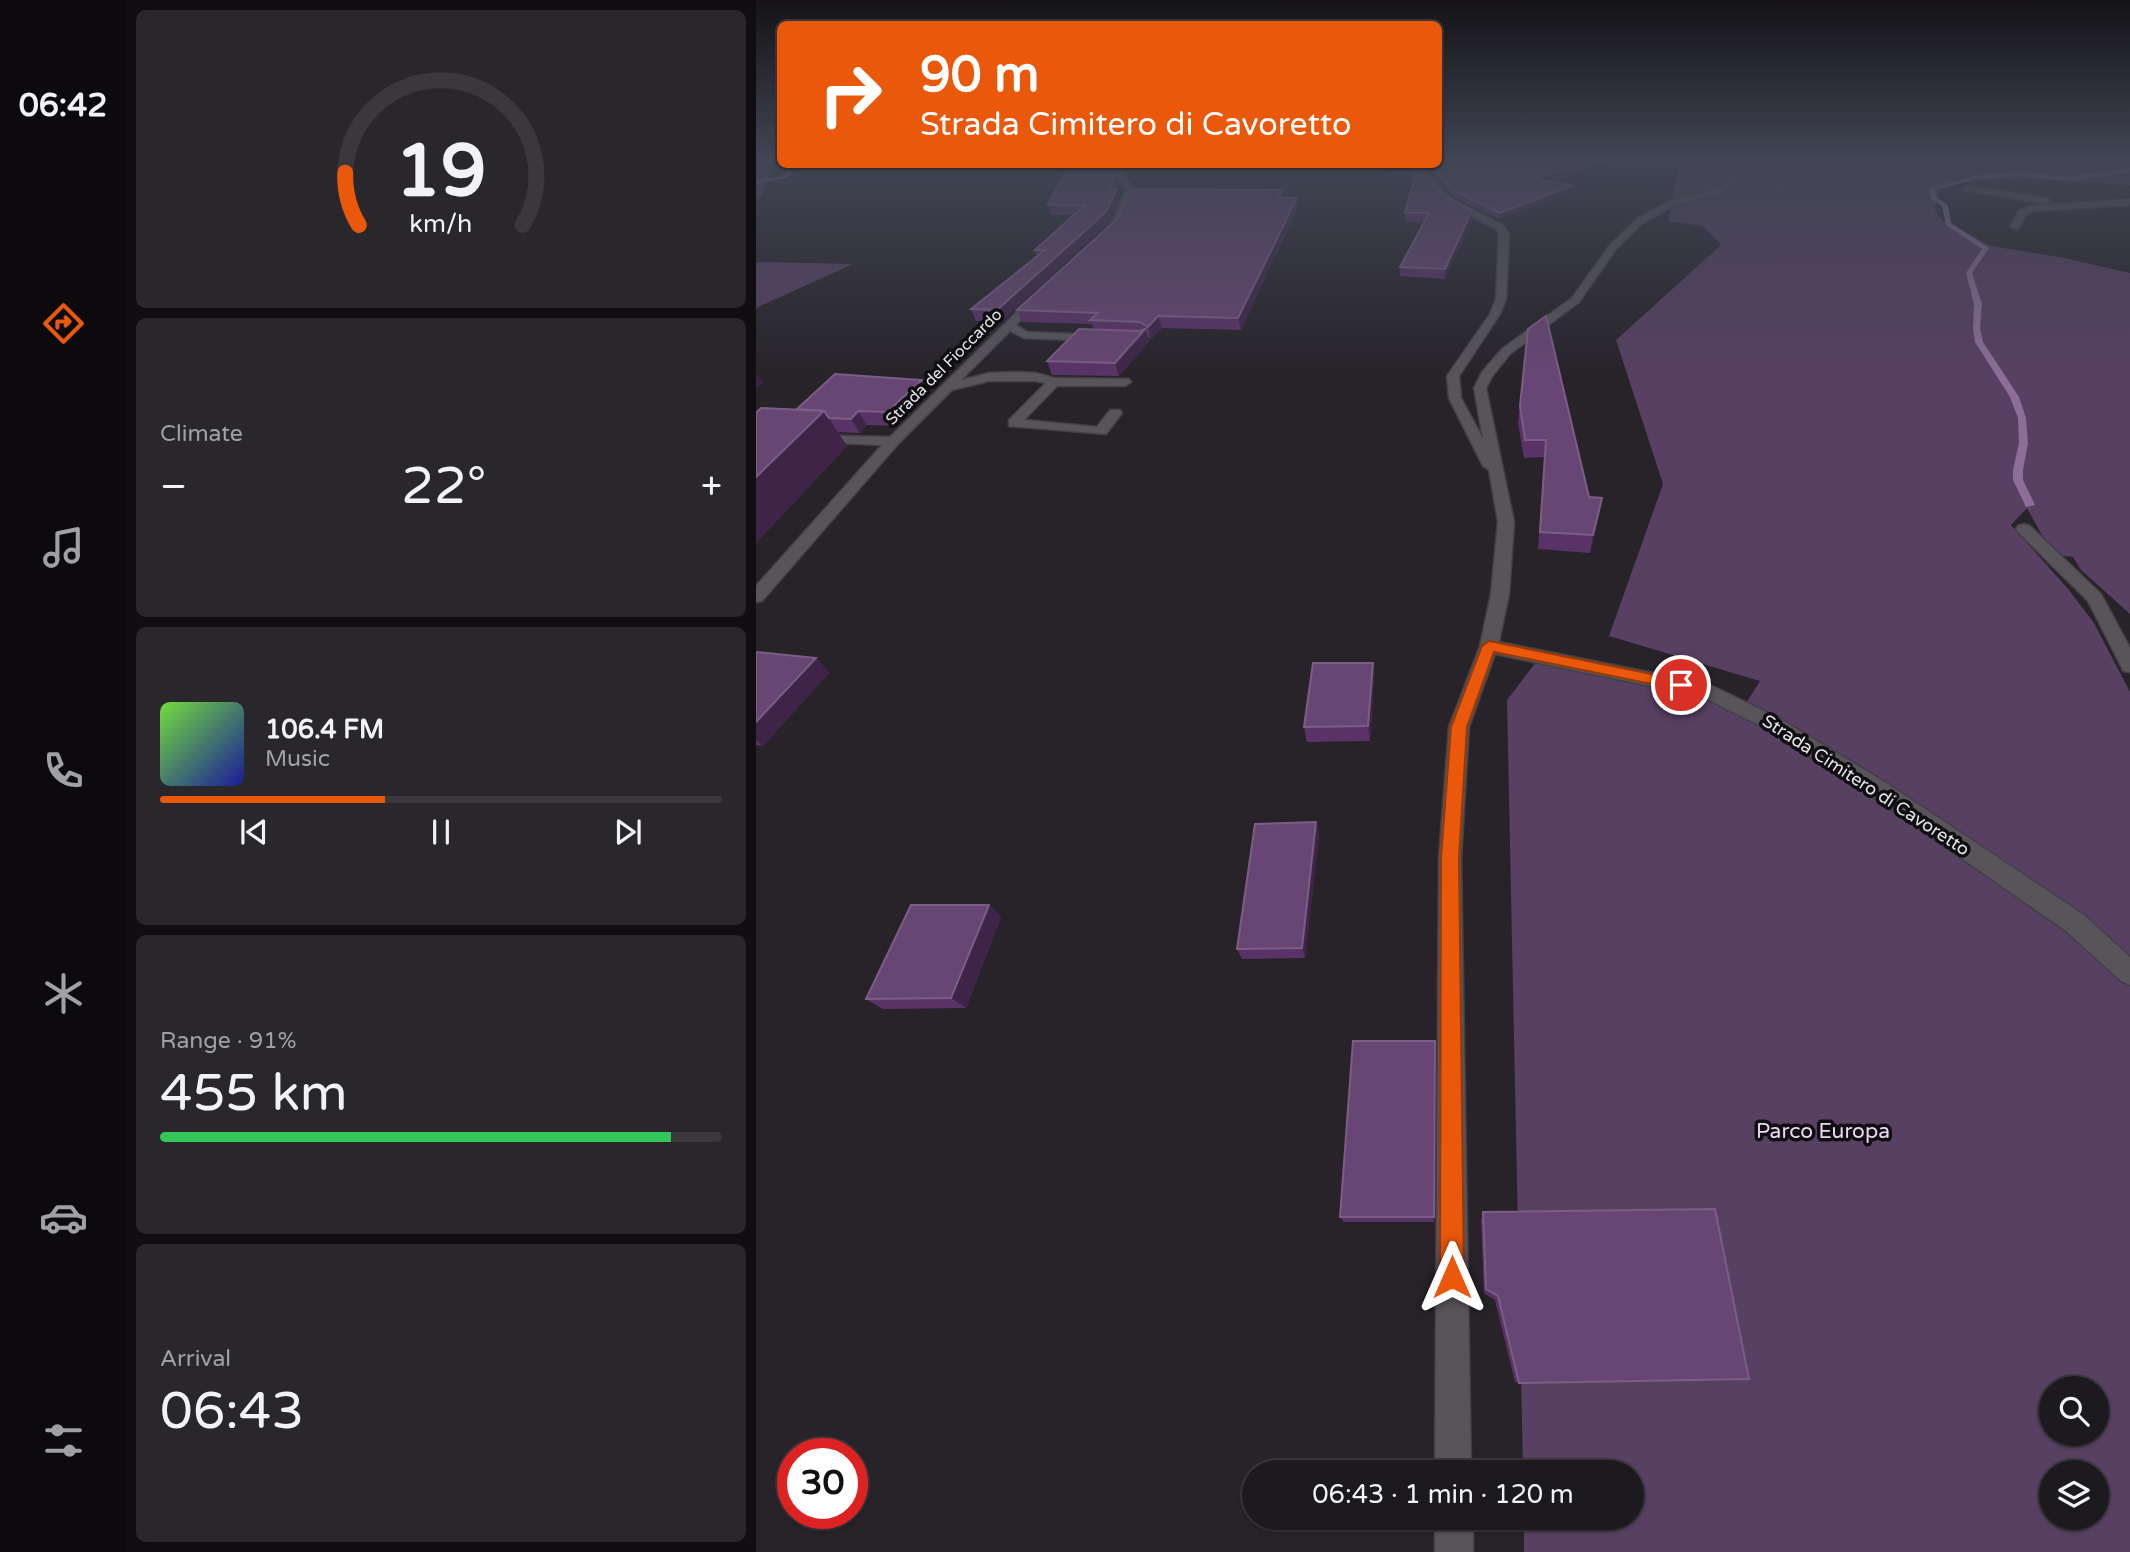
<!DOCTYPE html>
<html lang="en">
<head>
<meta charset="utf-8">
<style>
	:root { --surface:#1d1a1f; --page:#2a272c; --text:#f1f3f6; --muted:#a0a1a4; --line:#3b383d; --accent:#ea580c }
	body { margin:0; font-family:"Varela Round",sans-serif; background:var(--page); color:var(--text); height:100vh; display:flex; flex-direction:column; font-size:26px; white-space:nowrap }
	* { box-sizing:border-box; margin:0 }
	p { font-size:23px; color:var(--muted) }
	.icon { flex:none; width:38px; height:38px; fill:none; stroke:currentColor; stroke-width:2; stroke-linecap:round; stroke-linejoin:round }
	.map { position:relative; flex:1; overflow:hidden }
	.sheet { display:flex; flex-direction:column; gap:10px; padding:10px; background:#100e11; width:630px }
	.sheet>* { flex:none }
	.hud { position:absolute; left:21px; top:21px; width:665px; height:147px; border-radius:10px; box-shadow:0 2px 5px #0004,0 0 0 2px var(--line); background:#ea580c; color:#fff; overflow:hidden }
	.buttons { position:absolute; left:1283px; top:1376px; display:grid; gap:14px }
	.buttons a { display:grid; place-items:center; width:70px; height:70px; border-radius:50%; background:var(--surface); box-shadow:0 2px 5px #0004,0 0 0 2px var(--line); font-size:35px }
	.speed { position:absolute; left:21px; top:1438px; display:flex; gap:14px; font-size:35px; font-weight:700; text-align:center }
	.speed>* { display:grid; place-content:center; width:91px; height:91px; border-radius:50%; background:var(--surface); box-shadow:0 2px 5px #0004,0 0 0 2px var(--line); line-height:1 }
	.speed .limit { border:10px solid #d22; background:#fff; color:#111 }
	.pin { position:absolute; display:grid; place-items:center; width:60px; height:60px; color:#fff; margin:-30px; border:4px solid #fff; border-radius:50%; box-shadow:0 2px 7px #0007 }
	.me { position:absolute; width:77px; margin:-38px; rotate:0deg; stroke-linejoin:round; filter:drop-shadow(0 0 5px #0008) }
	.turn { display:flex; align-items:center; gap:24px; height:147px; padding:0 28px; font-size:32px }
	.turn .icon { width:91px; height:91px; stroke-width:2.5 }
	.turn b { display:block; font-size:49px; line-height:60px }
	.big { font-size:52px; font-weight:600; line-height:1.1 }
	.sheet .card { flex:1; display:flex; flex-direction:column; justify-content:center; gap:10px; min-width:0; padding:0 24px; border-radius:10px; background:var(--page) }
	.sheet .dial { align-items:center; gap:0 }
	.dial svg { height:182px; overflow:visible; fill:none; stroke:var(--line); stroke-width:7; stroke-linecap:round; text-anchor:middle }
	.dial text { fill:var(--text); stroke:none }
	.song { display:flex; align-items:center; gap:21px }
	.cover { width:84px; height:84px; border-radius:10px; background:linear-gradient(135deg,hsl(100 70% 55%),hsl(240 70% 35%)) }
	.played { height:7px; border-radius:4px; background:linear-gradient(90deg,var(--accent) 40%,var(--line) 40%) }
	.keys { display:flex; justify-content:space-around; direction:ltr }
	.heat { display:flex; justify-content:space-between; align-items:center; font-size:38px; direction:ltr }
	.charge { height:10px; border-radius:5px; background:linear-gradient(90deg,#34c759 91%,var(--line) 0) }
	.trip { position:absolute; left:486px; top:1460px; width:402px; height:70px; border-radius:35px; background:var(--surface); box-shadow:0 2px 5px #0004,0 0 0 2px var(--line); font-weight:600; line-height:70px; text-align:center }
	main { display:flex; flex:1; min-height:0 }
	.dock { display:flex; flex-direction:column; width:126px; justify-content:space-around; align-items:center; background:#0c0a0c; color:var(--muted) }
	.dock .icon { width:49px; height:49px }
	.dock .current { color:var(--accent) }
	.dock b { font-size:32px; color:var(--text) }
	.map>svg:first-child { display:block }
</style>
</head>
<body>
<main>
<nav class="dock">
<b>06:42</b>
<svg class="icon current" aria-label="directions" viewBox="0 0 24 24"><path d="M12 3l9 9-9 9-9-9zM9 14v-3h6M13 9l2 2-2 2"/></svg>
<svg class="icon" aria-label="music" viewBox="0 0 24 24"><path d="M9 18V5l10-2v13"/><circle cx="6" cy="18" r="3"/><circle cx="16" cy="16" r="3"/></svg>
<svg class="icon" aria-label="phone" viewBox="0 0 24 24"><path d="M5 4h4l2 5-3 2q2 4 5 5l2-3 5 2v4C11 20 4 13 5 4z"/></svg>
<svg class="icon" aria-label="climate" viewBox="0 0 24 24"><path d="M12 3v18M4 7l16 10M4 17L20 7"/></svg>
<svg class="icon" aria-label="car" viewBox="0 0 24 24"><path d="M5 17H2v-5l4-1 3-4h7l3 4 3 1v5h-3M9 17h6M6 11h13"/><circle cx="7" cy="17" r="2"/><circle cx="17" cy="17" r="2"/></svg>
<svg class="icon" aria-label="filters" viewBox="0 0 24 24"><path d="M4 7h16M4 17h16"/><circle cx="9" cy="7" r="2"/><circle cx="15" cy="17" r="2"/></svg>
</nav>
<section class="sheet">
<div class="card dial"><svg viewBox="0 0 100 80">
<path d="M14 69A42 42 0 1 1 86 69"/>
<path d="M14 69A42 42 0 0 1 8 46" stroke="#ea580c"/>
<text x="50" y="56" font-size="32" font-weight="700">19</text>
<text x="50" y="72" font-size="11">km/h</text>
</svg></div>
<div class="card"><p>Climate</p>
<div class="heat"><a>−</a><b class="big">22°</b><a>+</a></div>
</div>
<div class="card">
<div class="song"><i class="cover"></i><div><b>106.4 FM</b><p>Music</p></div></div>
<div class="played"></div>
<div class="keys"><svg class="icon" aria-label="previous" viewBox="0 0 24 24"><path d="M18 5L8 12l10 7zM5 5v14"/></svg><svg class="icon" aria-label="pause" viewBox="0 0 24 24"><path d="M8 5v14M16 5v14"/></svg><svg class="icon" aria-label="next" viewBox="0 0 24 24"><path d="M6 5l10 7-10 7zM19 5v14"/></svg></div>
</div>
<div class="card"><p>Range · 91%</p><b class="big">455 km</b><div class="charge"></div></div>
<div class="card"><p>Arrival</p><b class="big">06:43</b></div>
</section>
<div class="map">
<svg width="1374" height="1552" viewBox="0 0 1374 1552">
	<rect width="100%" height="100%" fill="#272329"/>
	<!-- green -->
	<g fill="#574061" fill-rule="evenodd">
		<path d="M0,160H18L5,197L0,199Z"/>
		<path d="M933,160H1374V185C1319,183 1233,171 1183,189L1179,211L1186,220L1235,246L1308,258L1374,273V614L1325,570L1317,557L1297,555L1271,508L1255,525L1313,590L1338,623L1374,692V1552H768V1517H877V1472H767L751,700L787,653L987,708L1004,681L853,636L907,484L860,340L965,245L947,226L912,221L923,166ZM1295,1388H1340V1433H1295ZM1295,1472H1340V1517H1295Z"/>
		<path d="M0,262L97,264L0,308Z"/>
	</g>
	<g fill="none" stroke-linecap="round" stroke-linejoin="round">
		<!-- stream -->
		<g fill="#8c6e98" fill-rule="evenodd">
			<path d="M28,164H33L37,173L30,178L0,184V180L26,176L32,172Z"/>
			<path d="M1374,168V172L1311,181L1263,176L1222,179L1179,190L1180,197L1192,205L1195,223L1233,248L1216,273L1226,304L1224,328L1227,342L1263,397L1270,418L1272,443L1267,470V480L1279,505L1270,507L1257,480V470L1263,443L1262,418L1254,397L1219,342L1217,328L1218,304L1210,273L1226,249L1190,225L1186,206L1175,199L1173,189L1222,175L1263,172L1311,177Z"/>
		</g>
		<defs>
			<g id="lane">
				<path d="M1210,186L1291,198L1295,201L1291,204L1207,190Z"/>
				<path d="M1374,199V205L1277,211L1270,215L1262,229L1254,227L1263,211L1275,206Z"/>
				<path d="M1268,524L1274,526L1345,594L1374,648V672L1367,671L1365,666L1332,601L1262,532L1260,529L1262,526Z"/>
			</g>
			<g id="street">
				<path d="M1004,160H1015L1000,167L966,193L919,205L887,223L860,249L823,302L754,354L737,375L730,388L758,522L753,594L743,642L952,684L1023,718L1132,784L1328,915L1374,957V985L1365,981L1310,931L1116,796L1009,728L947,697L739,654L713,727L705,858L715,1472H679L683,858L693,727L724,646L735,594L742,522L733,470L727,466L693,398L691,376L734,314L740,299L743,234L740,229L689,203L658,164H666L695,199L747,225L753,234L750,299L744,314L703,376L705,398L727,439L718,388L726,372L746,349L816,298L854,245L881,219L913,201L960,189Z"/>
				<path d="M344,164C360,164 369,177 378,189L362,226L355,224L370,189L362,179Z"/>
				<path d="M278,295L287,297L260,325L271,332L343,335L349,338L343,341L268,338L254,331L205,380L233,373L258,372L280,373L298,378L373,379L375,382L369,386H301L268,420L341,427L354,410H364L366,413L350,434L253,426V420L290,383L279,381H233L196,390L142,444L6,601L0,602V586L126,445L58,442L51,438L53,435L134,437Z"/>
				<rect x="679" y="1517" width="38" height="35"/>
			</g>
		</defs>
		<!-- lane casing -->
		<use href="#lane" stroke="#434045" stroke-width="3"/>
		<!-- street casing -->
		<use href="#street" stroke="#434045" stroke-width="3"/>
		<!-- lane -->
		<use href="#lane" fill="#58545a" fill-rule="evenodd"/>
		<!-- street -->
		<use href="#street" fill="#58545a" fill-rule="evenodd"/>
	</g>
	<!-- wall -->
	<g fill="#593367">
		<path d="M682,160H880L790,181L816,186L815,192L744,219L697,197L669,164H682Z"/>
		<path d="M357,164H371L368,172Z"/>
		<path d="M633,164H660L687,196L716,220L689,279L644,276V267L668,222H650L649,213L660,173L635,174Z"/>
		<path d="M363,184L361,189L363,198L353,222L246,321H220L215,309L281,257L279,250L318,215H295L292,205Z"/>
		<path d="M527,190L529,198H541L542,208L485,330L406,328L395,339L392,337L393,342L363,376L296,375L291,361L338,330L336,324L266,322L261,310Z"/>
		<path d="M772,329L833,497L846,498L834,553L782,549L788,457L768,458L762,423Z"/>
		<path d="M173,394L140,426L111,425L104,433L82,432L91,446L0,543V413L41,409Z"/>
		<path d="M0,652L60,658L73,673L7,746L0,745Z"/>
		<path d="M617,663L618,677L614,741L551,742L548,727Z"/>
		<path d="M560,822L563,834L549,958L486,959L481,949Z"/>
		<path d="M233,905L245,917L210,1008L127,1009L110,999Z"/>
		<path d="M679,1041L678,1222H588L584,1217Z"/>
		<path d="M727,1212L763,1383L759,1382L739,1300L728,1293L725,1220Z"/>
	</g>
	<!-- shaded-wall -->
	<g fill="#3e2548">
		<path d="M855,160H880L775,184L776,178Z"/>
		<path d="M366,164H371L368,172Z"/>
		<path d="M360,175L363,184L361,189L363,198L353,222L246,321L241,310L354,189Z"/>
		<path d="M816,186L815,192L744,219V213Z"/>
		<path d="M527,190L529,200L522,198Z"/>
		<path d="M541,198L542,208L485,330L482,318Z"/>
		<path d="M716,210V220L689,279V269Z"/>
		<path d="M402,316L406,328L395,339L392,327Z"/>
		<path d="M389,329L393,342L363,376L359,363Z"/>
		<path d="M0,373L7,383L0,388Z"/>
		<path d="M166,380L173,394L140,426L131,412Z"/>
		<path d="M68,411L91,446L0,543V477Z"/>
		<path d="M102,411L111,425L104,433L95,419Z"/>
		<path d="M846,498L843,516L834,553L837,535Z"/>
		<path d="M60,658L73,673L7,746L0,740V722Z"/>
		<path d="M617,663L618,677L614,741L612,726Z"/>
		<path d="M560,822L563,834L549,958L546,948Z"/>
		<path d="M233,905L245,917L210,1008L195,998Z"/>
	</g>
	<!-- building -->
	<g fill="#684674" stroke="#7b5e86" stroke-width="2">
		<path d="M682,160H855L776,178L816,186L744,213L697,190L674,164H682Z"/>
		<path d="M314,164H348L360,175L354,189H361L350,212L241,310L215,309L289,250H279L329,205H292Z"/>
		<path d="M634,164H660L662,167L634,168Z"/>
		<path d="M662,165L687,196L716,210L689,269L644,267L673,213H649Z"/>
		<path d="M374,189L527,190L522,198H541L482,318L402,316L392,327L384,322L334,320L342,313L261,310L361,219Z"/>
		<path d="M790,316L833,497L846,498L837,535L784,532L790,440H769L764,406L772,329Z"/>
		<path d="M323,329L383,331L389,329L359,363L291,361Z"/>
		<path d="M79,374L166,380L131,412L102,411L95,419L73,418L68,411L41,409Z"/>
		<path d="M5,408L68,411L0,477V413Z"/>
		<path d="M0,652L60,658L0,722Z"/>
		<path d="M557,663H617L612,726L548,727Z"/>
		<path d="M560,822L546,948L481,949L499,824Z"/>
		<path d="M155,905H233L195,998L110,999Z"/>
		<path d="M597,1041H679L678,1217H584Z"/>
		<path d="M959,1209L993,1379L763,1383L742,1296L730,1289L727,1212Z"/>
	</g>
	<!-- sky -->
	<linearGradient id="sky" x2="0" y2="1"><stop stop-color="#151317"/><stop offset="0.42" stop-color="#414554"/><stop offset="1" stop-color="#414554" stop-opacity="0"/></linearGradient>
	<rect width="1374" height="377" fill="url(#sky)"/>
	<!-- route -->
	<path fill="#ea580c" stroke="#983908" stroke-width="2" d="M733,641L925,680L932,685L925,690L738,652L711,727L703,858L708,1277L705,1285L696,1289L688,1285L684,1277L685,858L695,727L726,646Z"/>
	<g text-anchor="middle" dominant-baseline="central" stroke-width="7" stroke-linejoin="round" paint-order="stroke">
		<!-- far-street labels -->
		<g font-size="16" fill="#e5e2e6" stroke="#0f0e10">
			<text transform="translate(188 367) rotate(-45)">Strada del Fioccardo</text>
		</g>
		<!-- street labels -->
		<g font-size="18" fill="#e5e2e6" stroke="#0f0e10">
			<text transform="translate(1110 785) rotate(33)">Strada Cimitero di Cavoretto</text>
		</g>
		<!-- near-park labels -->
		<g font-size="21" fill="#eed6f8" stroke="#0f0e10">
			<text x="1067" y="1131">Parco Europa</text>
		</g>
	</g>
</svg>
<div class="buttons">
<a><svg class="icon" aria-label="search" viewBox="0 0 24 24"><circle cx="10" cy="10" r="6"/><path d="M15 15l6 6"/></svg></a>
<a><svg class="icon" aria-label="layers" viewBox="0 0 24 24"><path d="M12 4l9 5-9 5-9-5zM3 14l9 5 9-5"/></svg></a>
</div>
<div class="speed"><div class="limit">30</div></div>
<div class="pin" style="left:925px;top:685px;background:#d93025"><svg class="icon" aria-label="arrive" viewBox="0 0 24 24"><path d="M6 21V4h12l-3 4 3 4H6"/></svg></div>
<svg class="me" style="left:696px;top:1277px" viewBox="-20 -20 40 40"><path d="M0-17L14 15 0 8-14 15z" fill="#ea580c" stroke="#fff" stroke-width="4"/></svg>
<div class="trip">06:43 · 1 min · 120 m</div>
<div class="hud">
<div class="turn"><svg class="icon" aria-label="right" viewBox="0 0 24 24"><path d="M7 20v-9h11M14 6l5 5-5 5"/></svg><div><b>90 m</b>Strada Cimitero di Cavoretto</div></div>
</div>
</div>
</main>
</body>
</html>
